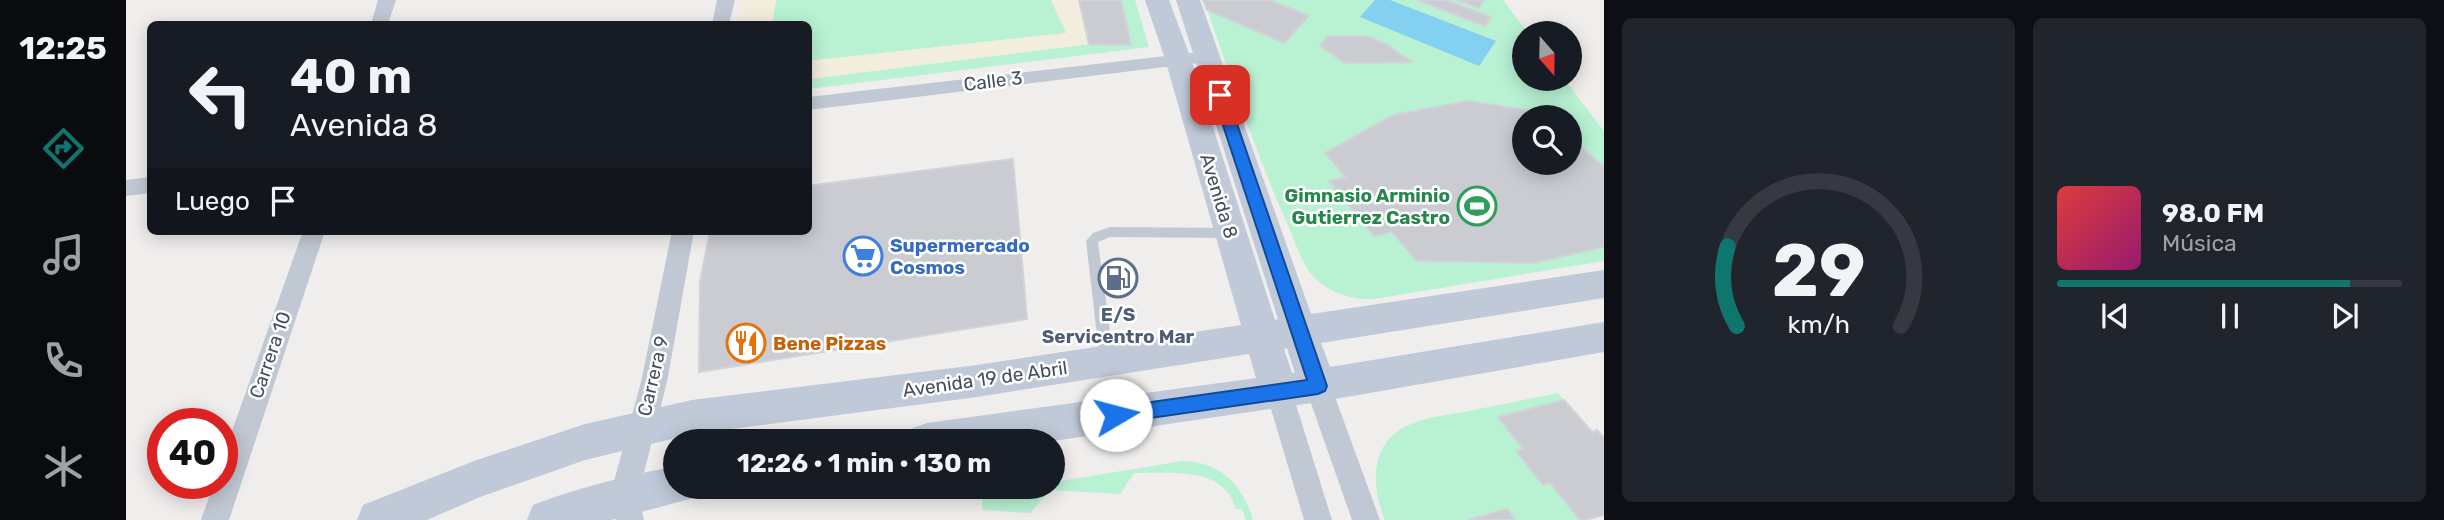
<!DOCTYPE html>
<html lang="es">
<head>
<meta charset="utf-8">
<style>
	:root { --surface:#171b24; --page:#20242c; --text:#f1f3f6; --muted:#9ea1a6; --line:#363941; --accent:#0f766e }
	body { margin:0; font-family:Rubik,sans-serif; background:var(--page); color:var(--text); height:100vh; display:flex; flex-direction:column; font-size:26px; white-space:nowrap }
	* { box-sizing:border-box; margin:0 }
	p { font-size:23px; color:var(--muted) }
	.icon { flex:none; width:38px; height:38px; fill:none; stroke:currentColor; stroke-width:2; stroke-linecap:round; stroke-linejoin:round }
	.map { position:relative; flex:1; overflow:hidden }
	.details { display:flex; flex-direction:column; gap:18px; padding:18px; background:#0d0f14; width:840px }
	.details>* { flex:none }
	.hud { position:absolute; left:21px; top:21px; width:665px; height:214px; border-radius:10px; box-shadow:0 4px 18px #0003; background:#171b24; color:var(--text); overflow:hidden }
	.needle { width:46px; rotate:160deg }
	.controls { position:absolute; left:1386px; top:21px; display:grid; gap:14px }
	.controls a { display:grid; place-items:center; width:70px; height:70px; border-radius:50%; background:var(--surface); box-shadow:0 4px 18px #0003; font-size:35px }
	.speed { position:absolute; left:21px; top:408px; display:flex; gap:14px; font-size:35px; font-weight:700; text-align:center }
	.speed>* { display:grid; place-content:center; width:91px; height:91px; border-radius:50%; background:var(--surface); box-shadow:0 4px 18px #0003; line-height:1 }
	.speed .limit { border:10px solid #d22; background:#fff; color:#111 }
	.pin { position:absolute; display:grid; place-items:center; width:60px; height:60px; color:#fff; margin:-30px; border-radius:14px; box-shadow:0 4px 10px #0006 }
	.me { position:absolute; width:77px; margin:-38px; rotate:82deg; stroke-linejoin:round; filter:drop-shadow(0 0 5px #0008) }
	.turn { display:flex; align-items:center; gap:24px; height:147px; padding:0 28px; font-size:32px }
	.turn .icon { width:91px; height:91px; stroke-width:2.5 }
	.turn b { display:block; font-size:49px; line-height:60px }
	.then { display:flex; align-items:center; height:66px; padding:0 28px; background:#0003; gap:14px; font-size:26px }
	.details .widget { flex:1; display:flex; flex-direction:column; justify-content:center; gap:10px; min-width:0; padding:0 24px; border-radius:10px; background:var(--page) }
	.details .dial { align-items:center; gap:0 }
	.dial svg { height:182px; overflow:visible; fill:none; stroke:var(--line); stroke-width:7; stroke-linecap:round; text-anchor:middle }
	.dial text { fill:var(--text); stroke:none }
	.song { display:flex; align-items:center; gap:21px }
	.cover { width:84px; height:84px; border-radius:10px; background:linear-gradient(135deg,hsl(0 70% 55%),hsl(320 70% 35%)) }
	.played { height:7px; border-radius:4px; background:linear-gradient(90deg,var(--accent) 85%,var(--line) 85%) }
	.keys { display:flex; justify-content:space-around; direction:ltr }
	.details .tiles { flex:1; display:grid; gap:18px; grid-template-columns:repeat(2,1fr) }
	.trip { position:absolute; left:537px; top:429px; width:402px; height:70px; border-radius:35px; background:var(--surface); box-shadow:0 4px 18px #0003; font-weight:700; line-height:70px; text-align:center }
	main { display:flex; flex:1; min-height:0 }
	.tab-bar { display:flex; flex-direction:column; width:126px; justify-content:space-around; align-items:center; background:#090b0e; color:var(--muted) }
	.tab-bar .icon { width:49px; height:49px }
	.tab-bar .selected { color:var(--accent) }
	.tab-bar b { font-size:32px; color:var(--text) }
	.map>svg:first-child { display:block }
</style>
</head>
<body>
<main>
<nav class="tab-bar">
<b>12:25</b>
<svg class="icon selected" aria-label="directions" viewBox="0 0 24 24"><path d="M12 3l9 9-9 9-9-9zM9 14v-3h6M13 9l2 2-2 2"/></svg>
<svg class="icon" aria-label="music" viewBox="0 0 24 24"><path d="M9 18V5l10-2v13"/><circle cx="6" cy="18" r="3"/><circle cx="16" cy="16" r="3"/></svg>
<svg class="icon" aria-label="phone" viewBox="0 0 24 24"><path d="M5 4h4l2 5-3 2q2 4 5 5l2-3 5 2v4C11 20 4 13 5 4z"/></svg>
<svg class="icon" aria-label="climate" viewBox="0 0 24 24"><path d="M12 3v18M4 7l16 10M4 17L20 7"/></svg>
</nav>
<div class="map">
<svg width="1478" height="520" viewBox="0 0 1478 520">
	<rect width="100%" height="100%" fill="#f0eded"/>
	<!-- green -->
	<g fill="#b9f1d3" fill-rule="evenodd">
		<path d="M650,0H925L941,33L683,61L682,24H646Z"/>
		<path d="M995,0H1009L1023,47L683,89L682,79L963,44L1004,45Z"/>
		<path d="M1078,0H1377L1402,33H1398V79H1438L1478,131V261L1248,299C1225,300 1200,292 1185,274C1172,257 1167,234 1158,216C1127,145 1103,73 1078,0ZM1398,117H1444V163H1398Z"/>
		<path d="M1432,393L1438,400L1373,418L1397,449L1390,451L1417,485L1424,483L1454,520H1389L1381,509L1342,520H1259C1244,485 1244,440 1285,424C1303,416 1324,415 1343,411C1372,405 1402,399 1432,393Z"/>
		<path d="M1057,461C1094,462 1117,485 1127,520H1120L1116,509H1110C1097,465 1044,474 1008,473L994,494L924,490L904,513L856,510V494L903,487L928,486V482Z"/>
	</g>
	<!-- sand -->
	<g fill="#f3eddd">
		<path d="M616,0H650L646,24H611Z"/>
		<path d="M925,0H953L963,44L683,79L682,61L940,33Z"/>
	</g>
	<!-- water -->
	<path fill="#83d0f0" d="M1249,0H1264L1370,41L1353,66L1234,17Z"/>
	<!-- building -->
	<g fill="#caccd2" stroke="#d1d3d9" stroke-width="2">
		<path d="M953,0H995L1005,45L963,44Z"/>
		<path d="M1077,0H1144L1183,16L1158,43L1081,10Z"/>
		<path d="M1291,0H1320L1365,17L1359,26Z"/>
		<path d="M1331,0H1358L1353,8Z"/>
		<path d="M1202,36H1241L1260,44L1286,62L1219,63L1194,46Z"/>
		<path d="M1342,101L1415,112L1421,117H1398V163H1444V137L1478,167V247L1408,263L1291,261L1266,232L1248,236L1203,181L1220,177L1199,153L1267,115Z"/>
		<path d="M887,159L901,319L573,372L574,281L584,231H682V186Z"/>
		<path d="M1438,400L1466,432L1471,430L1478,438V515L1459,520H1454L1424,483L1417,485L1390,451L1397,449L1372,417Z"/>
		<path d="M1381,509L1389,520H1342Z"/>
	</g>
	<g fill="none" stroke-linecap="round" stroke-linejoin="round">
		<!-- lane -->
		<path fill="#c0c8d3" fill-rule="evenodd" d="M984,227L1104,228L1110,233L1104,238L984,237L972,242L988,361L986,365L981,367L976,365L974,361L960,241L967,233Z"/>
		<!-- street -->
		<g fill="#c0c8d3" fill-rule="evenodd">
			<path d="M252,0H270L262,24H245Z"/>
			<path d="M591,0H609L603,24H586Z"/>
			<path d="M1083,51L1089,53L1092,57L1089,61L682,110V97Z"/>
			<path d="M24,177V193L0,196V180Z"/>
			<path d="M177,231H199L103,520H75L88,483H96V459Z"/>
			<path d="M546,231H568L541,382L512,496L518,520H490L484,496L515,382Z"/>
			<path d="M1192,375L1201,378L1205,386L1254,520H1226L1179,386L1183,378Z"/>
			<path d="M1153,381L1162,384L1166,392L1206,520H1178L1140,392L1144,384Z"/>
		</g>
		<!-- secondary -->
		<g fill="#bfc9d8" fill-rule="evenodd">
			<path d="M1019,0H1043L1065,59L1149,320L1152,319L1050,0H1074L1185,314L1478,270V298L1195,343L1204,367L1478,322V352L1192,402L927,441H781L787,428L801,423L1130,378L1123,354L851,397L566,434L459,460L354,497L301,520H231L237,505L348,461L459,424L566,400L851,365L1115,325L1039,59ZM1161,348L1169,373H1166L1158,349Z"/>
			<path d="M550,466V486H570L564,499L485,520H401L407,505C453,487 501,476 550,466Z"/>
		</g>
	</g>
	<!-- route -->
	<path fill="#1a73e8" stroke="#114b97" stroke-width="2" d="M1094,91L1101,95L1201,386L1199,391L1192,394L990,423L984,421L981,415L984,409L990,407L1181,380L1087,95Z"/>
	<!-- icons -->
	<defs>
		<symbol id="stadium-ring" viewBox="-11 -11 22 22"><circle r="9.5" fill="#fff" stroke="#2e9e5b" stroke-width="1.5"/><path d="M0-5a6.5 5 0 1 0 0 10a6.5 5 0 1 0 0-10ZM-3.5-1.8h7v3.6h-7Z" fill="#2e9e5b"/></symbol>
		<symbol id="supermarket-ring" viewBox="-11 -11 22 22"><circle r="9.5" fill="#fff" stroke="#3f7fe0" stroke-width="1.5"/><path d="M-6-5.5h2.5l.6 2H6L4.5 2H-2.5L-4.4-4H-6ZM-1.5 3.2a1.3 1.3 0 1 0 .1 0ZM3 3.2a1.3 1.3 0 1 0 .1 0Z" fill="#3f7fe0"/></symbol>
		<symbol id="fuel-ring" viewBox="-11 -11 22 22"><circle r="9.5" fill="#fff" stroke="#5c6f8a" stroke-width="1.5"/><path d="M-5.5-6h7V0h2V4h1.3V-2.5L3-4.5l.8-.8L6-3V5H2.5V1h-1V6h-7ZM-4.2-4.7v3.2H.2V-4.7Z" fill="#5c6f8a"/></symbol>
		<symbol id="restaurant-ring" viewBox="-11 -11 22 22"><circle r="9.5" fill="#fff" stroke="#e8710a" stroke-width="1.5"/><path d="M-5-6h1v4h1v-4h1v4h1v-4h1v5L-1.5 .5V6h-2V.5L-5-1ZM5-6V6H3V1.5H1.5Q1.5-4 5-6Z" fill="#e8710a"/></symbol>
	</defs>
	<g fill-rule="evenodd">
		<use href="#stadium-ring" x="1329" y="184" width="44" height="44"/>
		<use href="#supermarket-ring" x="715" y="234" width="44" height="44"/>
		<use href="#fuel-ring" x="970" y="256" width="44" height="44"/>
		<use href="#restaurant-ring" x="598" y="321" width="44" height="44"/>
	</g>
	<g text-anchor="middle" dominant-baseline="central" stroke-width="5" stroke-linejoin="round" paint-order="stroke">
		<!-- street labels -->
		<g font-size="19" fill="#454f5c" stroke="#fff">
			<text transform="translate(867 81) rotate(-7)">Calle 3</text>
			<text transform="translate(1093 196) rotate(73)">Avenida 8</text>
			<text transform="translate(144 355) rotate(-71)">Carrera 10</text>
			<text transform="translate(527 376) rotate(-77)">Carrera 9</text>
			<text transform="translate(859 379) rotate(-8)">Avenida 19 de Abril</text>
		</g>
		<!-- leisure labels -->
		<g font-size="19" font-weight="bold" fill="#27864d" stroke="#fff" text-anchor="end">
			<text x="1324" y="195">Gimnasio Arminio<tspan x="1324" dy="22">Gutierrez Castro</tspan></text>
		</g>
		<!-- shop labels -->
		<g font-size="19" font-weight="bold" fill="#366cbe" stroke="#fff" text-anchor="start">
			<text x="764" y="245">Supermercado<tspan x="764" dy="22">Cosmos</tspan></text>
		</g>
		<!-- service labels -->
		<g font-size="19" font-weight="bold" fill="#4e5e75" stroke="#fff">
			<text x="992" y="314">E/S<tspan x="992" dy="22">Servicentro Mar</tspan></text>
		</g>
		<!-- food labels -->
		<g font-size="19" font-weight="bold" fill="#c56008" stroke="#fff" text-anchor="start">
			<text x="647" y="343">Bene Pizzas</text>
		</g>
	</g>
</svg>
<div class="controls">
<a><svg class="needle" viewBox="-14 -14 28 28"><path d="M0-13l5 13h-10z" fill="#e53935"/><path d="M0 13l5-13h-10z" fill="#9ea1a6"/></svg></a>
<a><svg class="icon" aria-label="search" viewBox="0 0 24 24"><circle cx="10" cy="10" r="6"/><path d="M15 15l6 6"/></svg></a>
</div>
<div class="speed"><div class="limit">40</div></div>
<div class="pin" style="left:1094px;top:95px;background:#d93025"><svg class="icon" aria-label="arrive" viewBox="0 0 24 24"><path d="M6 21V4h12l-3 4 3 4H6"/></svg></div>
<svg class="me" style="left:990px;top:415px" viewBox="-20 -20 40 40"><circle r="19" fill="#fff"/><path d="M0-13L10 11 0 6-10 11z" fill="#1a73e8"/></svg>
<div class="trip">12:26 · 1 min · 130 m</div>
<div class="hud">
<div class="turn"><svg class="icon" aria-label="left" viewBox="0 0 24 24"><path d="M17 20v-9H6M10 6l-5 5 5 5"/></svg><div><b>40 m</b>Avenida 8</div></div>
<div class="then">Luego<svg class="icon" aria-label="arrive" viewBox="0 0 24 24"><path d="M6 21V4h12l-3 4 3 4H6"/></svg></div>
</div>
</div>
<section class="details">
<div class="tiles">
<div class="widget dial"><svg viewBox="0 0 100 80">
<path d="M14 69A42 42 0 1 1 86 69"/>
<path d="M14 69A42 42 0 0 1 10 34" stroke="#0f766e"/>
<text x="50" y="56" font-size="32" font-weight="700">29</text>
<text x="50" y="72" font-size="11">km/h</text>
</svg></div>
<div class="widget">
<div class="song"><i class="cover"></i><div><b>98.0 FM</b><p>Música</p></div></div>
<div class="played"></div>
<div class="keys"><svg class="icon" aria-label="previous" viewBox="0 0 24 24"><path d="M18 5L8 12l10 7zM5 5v14"/></svg><svg class="icon" aria-label="pause" viewBox="0 0 24 24"><path d="M8 5v14M16 5v14"/></svg><svg class="icon" aria-label="next" viewBox="0 0 24 24"><path d="M6 5l10 7-10 7zM19 5v14"/></svg></div>
</div>
</div>
</section>
</main>
</body>
</html>
